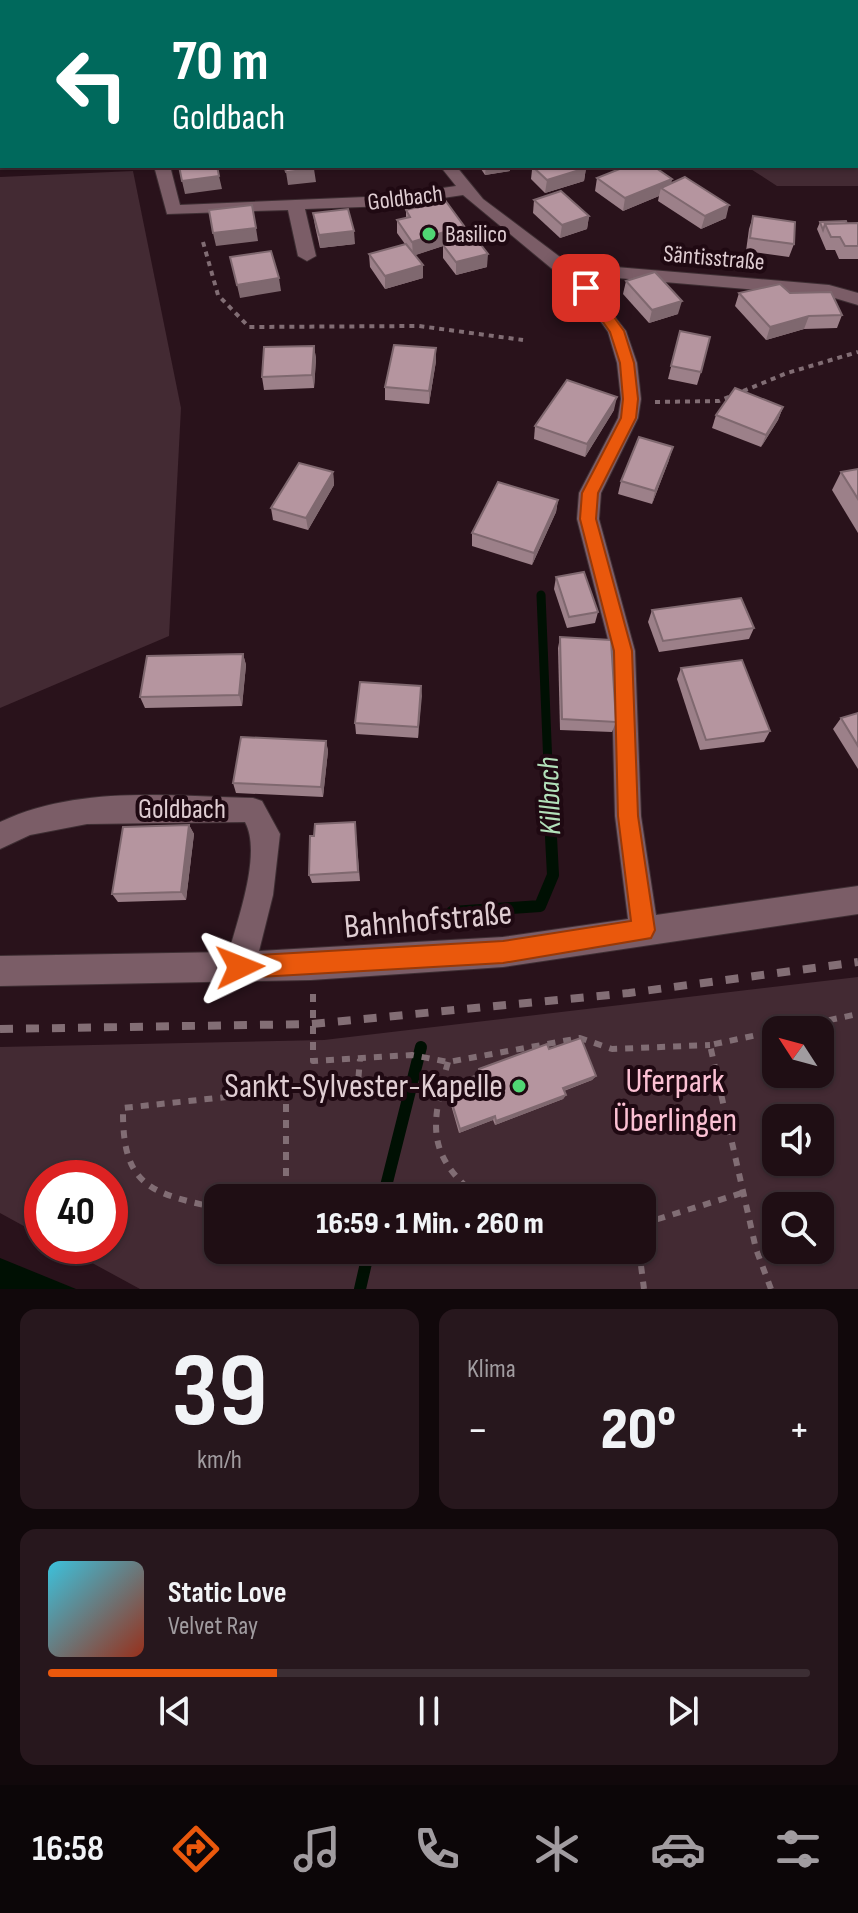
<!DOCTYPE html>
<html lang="de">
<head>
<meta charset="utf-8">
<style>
	:root { --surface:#1f0e14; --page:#27171d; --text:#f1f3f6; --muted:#a19ca0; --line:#3c2e34; --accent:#ea580c }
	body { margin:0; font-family:"Sofia Sans Condensed",sans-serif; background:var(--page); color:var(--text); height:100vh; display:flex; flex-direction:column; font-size:30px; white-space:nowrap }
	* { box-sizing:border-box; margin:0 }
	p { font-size:26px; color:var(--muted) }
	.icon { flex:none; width:44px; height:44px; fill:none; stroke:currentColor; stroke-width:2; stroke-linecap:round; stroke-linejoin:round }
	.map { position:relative; height:1289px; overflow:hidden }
	.sheet { display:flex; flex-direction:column; gap:20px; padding:20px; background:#11080b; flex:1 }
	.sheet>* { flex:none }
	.guide { position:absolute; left:0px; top:0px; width:858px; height:168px; box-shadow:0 2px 6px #0004,0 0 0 2px var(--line); background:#00695c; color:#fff; overflow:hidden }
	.needle { width:52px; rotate:306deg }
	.buttons { position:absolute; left:762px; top:1016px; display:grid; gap:16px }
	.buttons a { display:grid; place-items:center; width:72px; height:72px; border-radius:16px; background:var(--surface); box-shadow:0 2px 6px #0004,0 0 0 2px var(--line); font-size:40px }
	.speed { position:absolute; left:24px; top:1160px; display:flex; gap:16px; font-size:40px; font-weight:700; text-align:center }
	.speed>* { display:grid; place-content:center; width:104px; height:104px; border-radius:50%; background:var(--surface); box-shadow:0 2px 6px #0004,0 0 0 2px var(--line); line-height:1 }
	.speed .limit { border:12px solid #d22; background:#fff; color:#111 }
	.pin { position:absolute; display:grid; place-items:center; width:68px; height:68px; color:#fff; margin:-34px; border-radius:16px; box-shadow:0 4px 12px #0006 }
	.me { position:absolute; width:88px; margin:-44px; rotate:88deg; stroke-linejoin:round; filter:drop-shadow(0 0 6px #0008) }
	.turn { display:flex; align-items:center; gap:28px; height:168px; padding:0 40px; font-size:36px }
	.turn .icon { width:104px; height:104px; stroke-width:2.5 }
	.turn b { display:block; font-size:56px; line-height:68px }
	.big { font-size:60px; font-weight:800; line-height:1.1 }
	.sheet .card { flex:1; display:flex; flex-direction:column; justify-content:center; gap:12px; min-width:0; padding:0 28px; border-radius:16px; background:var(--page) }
	.sheet .dial { align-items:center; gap:0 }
	.dial b { font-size:104px; line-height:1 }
	.song { display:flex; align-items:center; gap:24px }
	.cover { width:96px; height:96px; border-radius:12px; background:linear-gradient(135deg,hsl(190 70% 55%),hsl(10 70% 35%)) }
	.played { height:8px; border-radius:4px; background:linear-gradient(90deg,var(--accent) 30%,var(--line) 30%) }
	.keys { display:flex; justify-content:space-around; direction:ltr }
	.heat { display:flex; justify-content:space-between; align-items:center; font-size:44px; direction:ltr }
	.sheet .tiles { flex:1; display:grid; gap:20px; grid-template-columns:1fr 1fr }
	.card:last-child { grid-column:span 2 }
	.trip { position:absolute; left:204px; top:1184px; width:452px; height:80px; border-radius:16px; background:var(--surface); box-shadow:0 2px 6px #0004,0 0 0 2px var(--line); font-weight:800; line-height:80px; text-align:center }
	.menu { display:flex; height:128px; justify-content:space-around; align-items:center; background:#0c0608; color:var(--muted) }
	.menu .icon { width:56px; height:56px }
	.menu .active { color:var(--accent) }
	.menu b { font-size:36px; color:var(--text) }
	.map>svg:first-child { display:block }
</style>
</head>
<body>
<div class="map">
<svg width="858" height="1289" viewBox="0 0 858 1289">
	<rect width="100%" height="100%" fill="#29121b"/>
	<!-- green -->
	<g fill="#432a33" fill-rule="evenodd">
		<path d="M540,0H858V186H777L746,166H856V2Z"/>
		<path d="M133,171L181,408L169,636L0,708V177Z"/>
		<path d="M858,977V1289H140L61,1246H110V1178H42V1236L0,1213V1047L324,1040ZM776,1030H820V1074H776ZM776,1118H820V1162H776ZM218,1198H642V1250H218ZM776,1206H820V1250H776Z"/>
	</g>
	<!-- water -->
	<path fill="#001003" d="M0,1258L76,1289H0Z"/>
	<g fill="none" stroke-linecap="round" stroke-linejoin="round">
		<!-- stream-far1 -->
		<path stroke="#001003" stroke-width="9" d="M541,595L551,839"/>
		<!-- stream -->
		<g stroke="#001003" stroke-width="12">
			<path d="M452,912L540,906L553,875L551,837"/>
			<path d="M383,1198L421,1047"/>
			<path d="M360,1289L369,1250"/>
		</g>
		<defs>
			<g id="minor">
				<rect x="0" y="81" width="2" height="8"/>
				<path d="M154,166H170L180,205L389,196L456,186L440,166H456L483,199L568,263L829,285L858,293V305L828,296L582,275L626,331L637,363L641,399L638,418L601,493L599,519L635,651L641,816L656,915L858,886V914L503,967L311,980L0,986V956L229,952C238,918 262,853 245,822L87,824L30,835L0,849V822C78,785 169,796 253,798L262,801L280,834L273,895L259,951L503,937L628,919L615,816L611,651L577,519L579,493L618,418L621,399L617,363L608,332L580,292L463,195L389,206L305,209L316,256L307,261L298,256L288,210L167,214Z"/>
			</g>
		</defs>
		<!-- minor casing -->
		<use href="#minor" stroke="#3e2e33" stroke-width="2"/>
		<!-- path-far1 -->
		<g stroke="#816d74" stroke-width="4" stroke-dasharray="5 5" stroke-linecap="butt">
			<path d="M203,242L218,295L249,327L419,326L523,340"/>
			<path d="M655,402L719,401L787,373L858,352"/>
		</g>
		<!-- path -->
		<g stroke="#816d74" stroke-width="6" stroke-dasharray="8 8" stroke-linecap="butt">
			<path d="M313,994V1061L412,1055L448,1062L580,1038L612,1049L710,1045"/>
			<path d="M782,1030L858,1014"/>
			<path d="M448,1062C431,1125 425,1154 479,1198"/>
			<path d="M286,1088V1198"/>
			<path d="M218,1208C148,1193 122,1185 123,1108L358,1083L360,1059"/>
			<path d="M642,1224L745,1192"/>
			<path d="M639,1250L644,1289"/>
			<path d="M771,1289L756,1249L710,1045L776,1031"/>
		</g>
		<!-- minor -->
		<use href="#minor" fill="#7b5d67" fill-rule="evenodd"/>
		<!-- rail -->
		<path stroke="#836e75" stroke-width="8" stroke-dasharray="13 13" stroke-linecap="butt" d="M0,1029L312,1024L629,993L858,962"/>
	</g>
	<!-- wall -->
	<g fill="#9c8089">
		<path d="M60,0H100V2H63Z"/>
		<path d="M249,0H323L327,2H250Z"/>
		<rect x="0" y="93" width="2" height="35"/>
		<path d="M479,166H510V171L485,175Z"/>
		<path d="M528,166H584L586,168L584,181L545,193L531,179L532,170Z"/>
		<path d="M597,178L672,179L671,183L726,218L701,229L658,201L659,196L623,211L595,191Z"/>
		<path d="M534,200L589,216L587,229L560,238L533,213Z"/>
		<path d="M406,210L464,239L487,267L456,275L443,258V246L415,255L423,278L385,289L370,267L369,254L405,244L397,233V220L406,218Z"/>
		<path d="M313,213L355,244L320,248L315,226Z"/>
		<path d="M753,216L794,244L789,257L746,251L749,229Z"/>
		<path d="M820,222L858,223V259H839L835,250H826L817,229Z"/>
		<path d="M626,281L678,314L649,323L623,294Z"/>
		<path d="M739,293H790L842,315L837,328L804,329L766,340L735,306Z"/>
		<path d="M680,331L701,372L697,385L668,379Z"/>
		<path d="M314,346L316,359L314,388L264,390L262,377Z"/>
		<path d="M436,348V361L429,404L385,400V387Z"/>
		<path d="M783,407L778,420L761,447L712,428L716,415Z"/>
		<path d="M614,410L585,457L534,439L535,426Z"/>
		<path d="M669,460L652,504L618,494L621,481Z"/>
		<path d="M858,469V533L832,490L841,472Z"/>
		<path d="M333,472L334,485L308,530L273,520L271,508Z"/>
		<path d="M558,500L556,512L532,565L472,546V533Z"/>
		<path d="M556,577L598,612L595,623L567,628L554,589Z"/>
		<path d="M652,610L754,628L749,639L659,652L648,622Z"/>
		<path d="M560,637L616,722L612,732L560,730L558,648Z"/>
		<path d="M243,654L246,665L242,706L145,708L140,697Z"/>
		<path d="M681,668L770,731L764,742L700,750L677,679Z"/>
		<path d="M421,686L418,738L356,734L355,723Z"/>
		<path d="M858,713V769L833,729L841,718Z"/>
		<path d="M326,741L328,751L323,797L236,793L233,783Z"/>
		<path d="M355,822L360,881L312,883L309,875L314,836Z"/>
		<path d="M189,825L194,834L186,900L118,902L112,894Z"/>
		<path d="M549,1049L596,1076L592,1080L564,1091L566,1095L563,1099L495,1125L493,1120L459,1133L447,1091V1087L478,1075L479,1069Z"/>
	</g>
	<!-- shaded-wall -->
	<g fill="#7f686f">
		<rect x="72" y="0" width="28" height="2"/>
		<path d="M269,0H283V2H264Z"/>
		<path d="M422,0H443L430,2H422Z"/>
		<path d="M486,166H510V171L485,175Z"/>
		<path d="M586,168L584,181L545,193L547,180Z"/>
		<path d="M314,169L316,182L288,185L286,172Z"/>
		<path d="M219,176L222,189L185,194L182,181Z"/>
		<path d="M672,179L669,192L661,188L659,196L623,211L625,198Z"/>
		<path d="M729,205L726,218L701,229L705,216Z"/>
		<path d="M589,216L587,229L560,238L562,225Z"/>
		<path d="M464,226V239L413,256L412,242Z"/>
		<path d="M256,228L258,241L216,246L213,233Z"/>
		<path d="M354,231L355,244L320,248L319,235Z"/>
		<path d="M488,254L487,267L456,275V262Z"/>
		<path d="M423,265V278L385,289V276Z"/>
		<path d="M279,278L281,291L240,298L237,285Z"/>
		<path d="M682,301L678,314L649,323L652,310Z"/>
		<path d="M809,316L804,329L766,340L770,327Z"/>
		<path d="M314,346L316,359L314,388L312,375Z"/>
		<path d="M436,348V361L429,404V391Z"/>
		<path d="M617,397L614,410L585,457L587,444Z"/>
		<path d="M783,407L778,420L761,447L766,435Z"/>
		<path d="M673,447L669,460L652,504L655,491Z"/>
		<path d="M333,472L334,485L308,530L306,518Z"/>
		<path d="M558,500L556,512L532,565L534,553Z"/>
		<path d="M243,654L246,665L242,706L239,695Z"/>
		<path d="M421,686L422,696L418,738V727Z"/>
		<path d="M326,741L328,751L323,797L321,787Z"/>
		<path d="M189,825L194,834L186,900L181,892Z"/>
		<path d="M596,1076L592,1080L560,1092L563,1088Z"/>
		<path d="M566,1095L563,1099L495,1125L496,1121Z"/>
		<path d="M495,1116L493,1120L459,1133L460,1129Z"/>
	</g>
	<!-- building -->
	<g fill="#b5959f" stroke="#7f686f" stroke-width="2">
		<path d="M129,0H143L147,2H125Z"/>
		<path d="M287,0H323L327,2H290Z"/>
		<rect x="0" y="93" width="2" height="22"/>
		<path d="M179,166H217L219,176L182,181Z"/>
		<path d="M284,166H314V169L286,172Z"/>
		<path d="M532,166H584L586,168L547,180Z"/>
		<path d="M627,166H653L672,179L625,198L597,178Z"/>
		<path d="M685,177L729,205L705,216L661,188Z"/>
		<path d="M561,191L589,216L562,225L534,200Z"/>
		<path d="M445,200L464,226L412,242L397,220L410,217L406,210Z"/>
		<path d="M252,205L256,228L213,233L209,210Z"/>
		<path d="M348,209L354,231L319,235L313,213Z"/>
		<path d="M753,216L795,222L794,244L750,238Z"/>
		<path d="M846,221L847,224H825L823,230L820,222Z"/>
		<path d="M858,223V246H845L840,237H831L825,224Z"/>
		<path d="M474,236L488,254L456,262L443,245Z"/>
		<path d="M406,244L423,265L385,276L369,254Z"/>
		<path d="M271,251L279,278L237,285L230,257Z"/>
		<path d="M655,272L682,301L652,310L626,281Z"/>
		<path d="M780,284L790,293L831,292L842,315L809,316L770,327L739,293Z"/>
		<path d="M680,331L710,337L701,372L671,366Z"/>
		<path d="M394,345L436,348L429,391L385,387Z"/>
		<path d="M314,346L312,375L262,377L264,347Z"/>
		<path d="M567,380L617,397L587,444L535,426Z"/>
		<path d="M735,388L783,407L766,435L716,415Z"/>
		<path d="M639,437L673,447L655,491L621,481Z"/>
		<path d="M299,463L333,472L306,518L271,508Z"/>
		<path d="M858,469V499L841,472Z"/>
		<path d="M498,482L558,500L534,553L472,533Z"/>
		<path d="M584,572L598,612L569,617L556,577Z"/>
		<path d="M741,598L754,628L663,641L652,610Z"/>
		<path d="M560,637L611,640L616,722L562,719Z"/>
		<path d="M243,654L239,695L140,697L147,656Z"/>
		<path d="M742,660L770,731L706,740L681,668Z"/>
		<path d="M360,682L421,686L418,727L355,723Z"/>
		<path d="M858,713V746L841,718Z"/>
		<path d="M241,737L326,741L321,787L233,783Z"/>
		<path d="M355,822L358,872L309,875L310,836H314L315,824Z"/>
		<path d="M189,825L181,892L112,894L123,827Z"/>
		<path d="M581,1038L596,1076L563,1088L566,1095L496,1121L495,1116L460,1129L447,1087L480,1074L479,1069L547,1044L549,1049Z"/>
	</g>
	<!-- route -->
	<path fill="#ea580c" stroke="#983908" stroke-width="2" d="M581,285H591L624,331L634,363L638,399L636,418L598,493L596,519L632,651L638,816L655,930L651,938L503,963L240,978L232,975L229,967L232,959L240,956L503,941L631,921L618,816L614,651L580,519L582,493L621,418L623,399L620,363L610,332L579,288Z"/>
	<!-- markers -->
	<g fill="#50d674" stroke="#1f0912" stroke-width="3">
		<circle cx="429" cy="234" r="8"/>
		<circle cx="519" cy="1086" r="8"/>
	</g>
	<g text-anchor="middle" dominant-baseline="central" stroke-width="8" stroke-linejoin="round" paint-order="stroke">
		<!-- far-street labels -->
		<g font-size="24" fill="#dfcdd2" stroke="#1f0912">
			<text transform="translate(405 198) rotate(-7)">Goldbach</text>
			<text transform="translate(714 258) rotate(5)">Säntisstraße</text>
		</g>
		<!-- far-poi labels -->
		<g font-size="24" fill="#dfcdd2" stroke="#1f0912" text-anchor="start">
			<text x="445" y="234">Basilico</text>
		</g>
		<!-- street labels -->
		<g font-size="28" fill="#dfcdd2" stroke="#1f0912">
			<text x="182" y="809">Goldbach</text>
		</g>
		<!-- water labels -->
		<g font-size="30" font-style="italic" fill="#b3e1ba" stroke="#1f0912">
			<text transform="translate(550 796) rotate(-92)">Killbach</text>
		</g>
		<!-- near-street labels -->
		<g font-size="34" fill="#dfcdd2" stroke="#1f0912">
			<text transform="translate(428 920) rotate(-5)">Bahnhofstraße</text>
		</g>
		<!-- near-park labels -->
		<g font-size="34" fill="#fcc1d4" stroke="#1f0912">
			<text x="675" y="1081">Uferpark<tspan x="675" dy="39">Überlingen</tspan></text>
		</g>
		<!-- near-poi labels -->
		<g font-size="34" fill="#dfcdd2" stroke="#1f0912" text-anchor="end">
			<text x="503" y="1086">Sankt-Sylvester-Kapelle</text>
		</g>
	</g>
</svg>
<div class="buttons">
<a><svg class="needle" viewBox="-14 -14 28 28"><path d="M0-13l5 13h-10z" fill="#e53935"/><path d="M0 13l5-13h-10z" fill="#a19ca0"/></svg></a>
<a><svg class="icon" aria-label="sound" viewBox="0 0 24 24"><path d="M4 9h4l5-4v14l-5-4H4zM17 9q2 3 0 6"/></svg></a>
<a><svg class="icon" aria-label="search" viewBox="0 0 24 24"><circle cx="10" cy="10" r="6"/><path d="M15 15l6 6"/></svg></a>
</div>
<div class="speed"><div class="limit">40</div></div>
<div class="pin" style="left:586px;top:288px;background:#d93025"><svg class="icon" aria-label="arrive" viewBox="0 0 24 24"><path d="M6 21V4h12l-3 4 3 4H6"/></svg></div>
<svg class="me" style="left:240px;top:967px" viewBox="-20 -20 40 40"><path d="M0-17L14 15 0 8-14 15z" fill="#ea580c" stroke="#fff" stroke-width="4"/></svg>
<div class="trip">16:59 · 1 Min. · 260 m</div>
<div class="guide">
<div class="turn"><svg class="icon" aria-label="left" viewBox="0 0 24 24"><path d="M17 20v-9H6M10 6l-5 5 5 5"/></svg><div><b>70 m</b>Goldbach</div></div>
</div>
</div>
<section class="sheet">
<div class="tiles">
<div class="card dial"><b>39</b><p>km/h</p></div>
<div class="card"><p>Klima</p>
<div class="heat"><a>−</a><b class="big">20°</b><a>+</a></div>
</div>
<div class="card">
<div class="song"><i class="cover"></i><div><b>Static Love</b><p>Velvet Ray</p></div></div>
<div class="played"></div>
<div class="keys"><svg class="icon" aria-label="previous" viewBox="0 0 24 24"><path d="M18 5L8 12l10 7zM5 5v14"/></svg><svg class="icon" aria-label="pause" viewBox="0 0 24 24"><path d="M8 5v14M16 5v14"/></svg><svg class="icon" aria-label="next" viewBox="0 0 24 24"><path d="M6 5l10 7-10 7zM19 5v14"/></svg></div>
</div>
</div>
</section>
<nav class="menu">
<b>16:58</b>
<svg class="icon active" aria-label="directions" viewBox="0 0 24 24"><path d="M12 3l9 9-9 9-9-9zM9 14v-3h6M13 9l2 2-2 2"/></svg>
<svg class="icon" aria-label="music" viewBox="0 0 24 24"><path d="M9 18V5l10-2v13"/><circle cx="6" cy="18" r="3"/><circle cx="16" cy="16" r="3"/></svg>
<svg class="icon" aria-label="phone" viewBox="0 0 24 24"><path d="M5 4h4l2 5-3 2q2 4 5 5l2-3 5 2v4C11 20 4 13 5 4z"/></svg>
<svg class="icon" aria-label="climate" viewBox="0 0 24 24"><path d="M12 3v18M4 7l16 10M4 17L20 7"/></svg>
<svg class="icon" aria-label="car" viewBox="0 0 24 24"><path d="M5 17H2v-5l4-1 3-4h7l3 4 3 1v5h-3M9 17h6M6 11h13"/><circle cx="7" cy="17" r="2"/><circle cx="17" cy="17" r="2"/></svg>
<svg class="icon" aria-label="filters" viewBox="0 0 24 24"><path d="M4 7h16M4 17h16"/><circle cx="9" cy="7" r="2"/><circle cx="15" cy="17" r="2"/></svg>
</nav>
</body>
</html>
